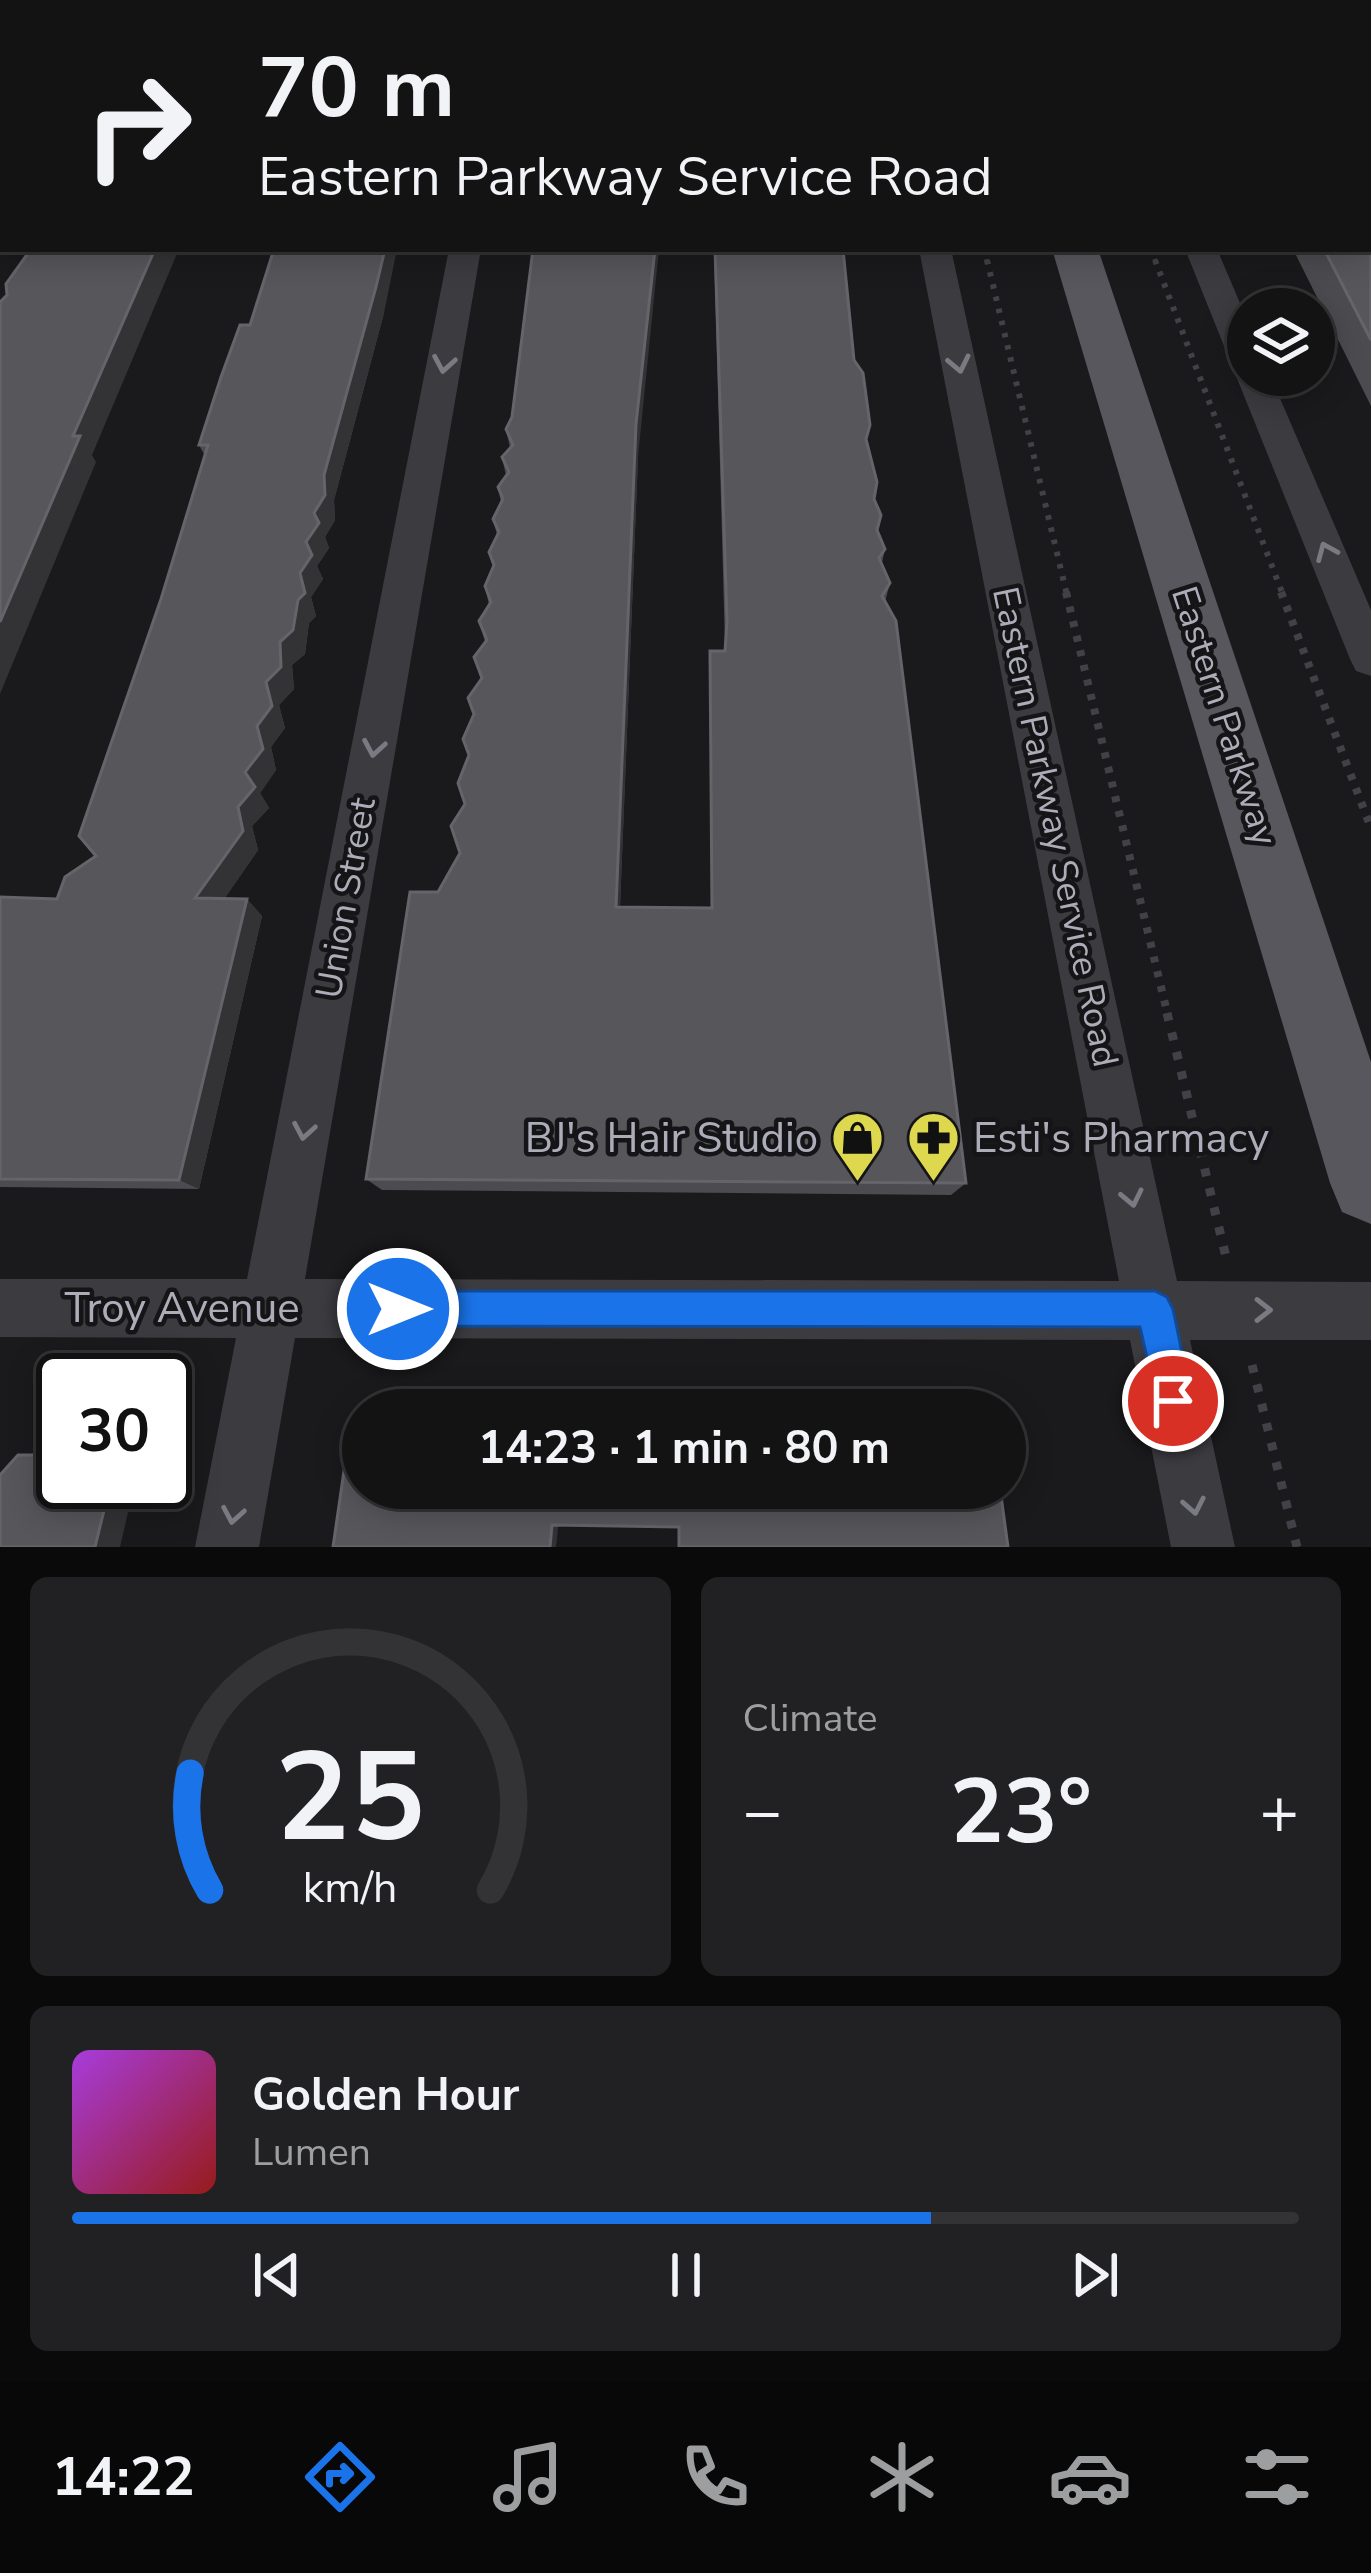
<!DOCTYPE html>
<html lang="en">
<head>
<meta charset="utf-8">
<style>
	:root { --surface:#141314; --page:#212022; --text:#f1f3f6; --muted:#9d9ea0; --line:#333234; --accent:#1a73e8 }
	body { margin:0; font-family:"Nunito Sans",sans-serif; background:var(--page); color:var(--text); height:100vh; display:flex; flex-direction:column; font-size:45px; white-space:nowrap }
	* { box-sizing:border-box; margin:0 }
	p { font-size:39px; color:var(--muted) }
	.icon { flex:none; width:66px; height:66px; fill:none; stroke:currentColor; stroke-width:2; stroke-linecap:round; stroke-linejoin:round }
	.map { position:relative; height:1547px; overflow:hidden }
	.sheet { display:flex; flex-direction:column; gap:30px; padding:30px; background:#0b0a0b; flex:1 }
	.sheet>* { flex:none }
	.top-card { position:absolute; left:0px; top:0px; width:1371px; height:252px; box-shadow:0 6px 30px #0003,0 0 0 3px var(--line); background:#141314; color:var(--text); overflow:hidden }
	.controls { position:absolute; left:1227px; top:288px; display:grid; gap:24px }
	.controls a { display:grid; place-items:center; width:108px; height:108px; border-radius:50%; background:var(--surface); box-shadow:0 6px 30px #0003,0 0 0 3px var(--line); font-size:60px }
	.speed { position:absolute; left:36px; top:1353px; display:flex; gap:24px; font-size:60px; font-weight:700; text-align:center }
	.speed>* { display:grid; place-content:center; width:156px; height:156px; border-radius:50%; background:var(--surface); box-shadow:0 6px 30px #0003,0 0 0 3px var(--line); line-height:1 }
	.speed .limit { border:6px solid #111; border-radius:18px; background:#fff; color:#111 }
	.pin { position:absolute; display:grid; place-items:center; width:102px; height:102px; color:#fff; margin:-51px; border:6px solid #fff; border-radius:50%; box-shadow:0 3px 12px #0007 }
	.me { position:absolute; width:132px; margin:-66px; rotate:90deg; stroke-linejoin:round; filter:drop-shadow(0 0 9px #0008) }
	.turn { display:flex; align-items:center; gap:42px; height:252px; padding:0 60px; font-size:54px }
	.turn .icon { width:156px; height:156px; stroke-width:2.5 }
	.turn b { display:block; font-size:84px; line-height:102px }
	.big { font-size:90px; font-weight:700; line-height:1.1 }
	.sheet .widget { flex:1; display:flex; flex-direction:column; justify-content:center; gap:18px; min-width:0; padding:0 42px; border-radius:18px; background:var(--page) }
	.sheet .dial { align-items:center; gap:0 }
	.dial svg { height:312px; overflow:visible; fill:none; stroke:var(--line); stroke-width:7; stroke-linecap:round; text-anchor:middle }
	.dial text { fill:var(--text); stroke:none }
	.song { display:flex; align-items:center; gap:36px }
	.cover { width:144px; height:144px; border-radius:18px; background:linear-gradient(135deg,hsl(280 70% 55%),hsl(0 70% 35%)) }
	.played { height:12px; border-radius:6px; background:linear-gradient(90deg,var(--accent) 70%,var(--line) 70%) }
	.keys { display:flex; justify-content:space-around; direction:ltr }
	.heat { display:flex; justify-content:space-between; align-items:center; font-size:66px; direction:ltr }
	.sheet .tiles { flex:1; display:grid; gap:30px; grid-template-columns:1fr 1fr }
	.widget:last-child { grid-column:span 2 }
	.trip { position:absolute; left:342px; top:1389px; width:684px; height:120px; border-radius:60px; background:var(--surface); box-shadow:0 6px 30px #0003,0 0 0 3px var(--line); font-weight:700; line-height:120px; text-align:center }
	.tabs { display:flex; height:192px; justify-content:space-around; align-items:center; background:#080808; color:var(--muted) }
	.tabs .icon { width:84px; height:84px }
	.tabs .selected { color:var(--accent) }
	.tabs b { font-size:54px; color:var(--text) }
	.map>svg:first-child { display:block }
</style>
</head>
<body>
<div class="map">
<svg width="1371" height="1547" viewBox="0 0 1371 1547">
	<rect width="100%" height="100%" fill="#1a191b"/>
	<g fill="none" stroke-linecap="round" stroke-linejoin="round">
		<!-- path-far3 -->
		<g stroke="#414147" stroke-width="4.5" stroke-dasharray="4.5 6" stroke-linecap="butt">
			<path d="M984,249L987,263"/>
			<path d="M1151,249L1156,263"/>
		</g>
		<!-- path-far2 -->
		<g stroke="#414147" stroke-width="6" stroke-dasharray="4.5 8" stroke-linecap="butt">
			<path d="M987,260L1067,595"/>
			<path d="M1155,260L1283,595"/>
		</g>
		<!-- path-far1 -->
		<g stroke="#414147" stroke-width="8" stroke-dasharray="6 9" stroke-linecap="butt">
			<path d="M1066,592L1168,1016"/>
			<path d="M1281,592L1371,828"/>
		</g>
		<!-- path -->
		<g stroke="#414147" stroke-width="9" stroke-dasharray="8 12" stroke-linecap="butt">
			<path d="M1167,1013L1226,1257"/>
			<path d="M1252,1365L1297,1547"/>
		</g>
		<!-- minor -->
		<g fill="#3c3b40" fill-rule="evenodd">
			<path d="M98,0H124L96,3Z"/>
			<path d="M513,0H539L512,3Z"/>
			<path d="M871,0H897L898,3H872Z"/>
			<path d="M1084,0H1110L1111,3H1085Z"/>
			<rect x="0" y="59" width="3" height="16"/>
			<path d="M3,173V195L0,196V174Z"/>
			<path d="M449,249H481L305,1279L1119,1281L919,249H951L1177,1281L1371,1282V1340H1190L1235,1547H1171L1130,1340L295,1338L259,1547H195L236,1338L0,1337V1279H247Z"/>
			<path d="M1185,249H1217L1248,322V375H1270L1371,610V676L1356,671L1350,659Z"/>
		</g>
		<!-- primary -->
		<g fill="#58575e" fill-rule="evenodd">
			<path d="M980,0H1016L1018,3H980Z"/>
			<path d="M1052,249H1098L1371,1062V1224L1342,1212L1330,1183Z"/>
		</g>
	</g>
	<!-- wall -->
	<g fill="#4b4b50">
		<path d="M0,0H36L34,3H3V41H0Z"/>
		<path d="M1169,0H1371V406L1293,249H1368V3H1171Z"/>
		<path d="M714,249H843L854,360L867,441L877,530L885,549L882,563L890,583L885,602L966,1183L951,1195L382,1190L366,1179L438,892L460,853L474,715L468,698L481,680L474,657L485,642L479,621L489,605L485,586L493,568L489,552L497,535L493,519L501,503L498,487L506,476L502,457L510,448L506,429L638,457L620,907L711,908L710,651H725V645Z"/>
		<path d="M384,313L334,500L335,520L325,537L329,548L317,566L323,579L311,597L316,616L309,623L305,654L292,665L294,689L279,705L285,728L271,747L276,770L260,793L269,808L252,826L258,850L224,899H247L262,916L199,1189L0,1187V897L57,899L96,856L161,599L205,456L199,445Z"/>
	</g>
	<!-- shaded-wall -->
	<g fill="#333336">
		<path d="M8,0H36L34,3H6Z"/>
		<path d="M3,7V29L0,23V11Z"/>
		<path d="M155,249H179L92,455L96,462L0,694V622L73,436Z"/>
		<path d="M385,249H397L384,313L334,500L335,520L325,537L329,548L317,566L323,579L311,597L316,616L309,623L305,654L292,665L294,689L279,705L285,728L271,747L276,770L260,793L269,808L252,826L258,850L212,916L195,898L238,807L266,682L300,573L324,475Z"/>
		<path d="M655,249H659L638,457L619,930L616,907L636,424Z"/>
		<path d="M247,899L262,916L199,1189L179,1180Z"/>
		<path d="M111,1482H135L120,1547H95Z"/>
		<path d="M559,1519L556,1547H550L552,1525Z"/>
	</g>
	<!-- building -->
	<g fill="#56565b" stroke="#64646a" stroke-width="3">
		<path d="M159,0H451L450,3H158Z"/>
		<path d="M560,0H811V3H559Z"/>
		<path d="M1194,0H1371V340L1324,249H1368V3H1195Z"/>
		<path d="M31,249H155L73,436H80L0,622V302L7,295L6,284Z"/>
		<path d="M274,249H385L376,287L324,475L325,495L314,513L319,523L306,542L312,555L300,573L305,593L298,600L293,630L280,642L281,667L266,682L272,706L257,726L263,749L245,772L255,787L238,807L243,831L195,898L247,899L179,1180L0,1179V897L57,899L65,877L96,856L79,836L161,599L208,445H199L221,377L240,325H250Z"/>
		<path d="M533,249H655L636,424L616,907L712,908L710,651H725L727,621L715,249H843L854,360L863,373L870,425L866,439L877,482L874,499L881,515L877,530L885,549L879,558L890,583L882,596L896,621L966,1183L366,1179L410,892H438L460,853L451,826L465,804L458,783L469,755L463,739L474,714L468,698L482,678L474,657L487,640L479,621L491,602L485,586L494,565L489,552L499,532L493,519L503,499L498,487L509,472L502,457L513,445L506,429L512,417Z"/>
		<path d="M350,1429H363V1488H1000L1008,1547H679V1527L552,1525L550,1547H333Z"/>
		<path d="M18,1455H63V1482H111L95,1547H0V1475Z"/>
	</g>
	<!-- one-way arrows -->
	<defs><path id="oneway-chevron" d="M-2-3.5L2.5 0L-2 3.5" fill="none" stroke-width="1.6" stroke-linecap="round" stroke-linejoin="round" transform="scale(3)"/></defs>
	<g stroke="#7a7a83">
		<use href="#oneway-chevron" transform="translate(444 364) rotate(100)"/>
		<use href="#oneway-chevron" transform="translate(959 364) rotate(78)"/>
		<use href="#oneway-chevron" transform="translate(1326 551) rotate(-113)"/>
		<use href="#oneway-chevron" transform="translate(374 748) rotate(100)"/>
		<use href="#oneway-chevron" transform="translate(304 1131) rotate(100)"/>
		<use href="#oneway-chevron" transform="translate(1132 1198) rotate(78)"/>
		<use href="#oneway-chevron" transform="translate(1263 1310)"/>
		<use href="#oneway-chevron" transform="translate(1194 1506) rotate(79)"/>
		<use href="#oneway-chevron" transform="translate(233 1515) rotate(100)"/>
	</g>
	<!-- route -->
	<path fill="#1a73e8" stroke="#114b97" stroke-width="3" d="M398,1291H1155L1167,1297L1173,1309L1192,1401L1186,1414L1173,1420L1160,1414L1140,1327L398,1326L385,1321L380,1309L385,1296Z"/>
	<!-- icons -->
	<defs>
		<symbol id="shop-pin" viewBox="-11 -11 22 30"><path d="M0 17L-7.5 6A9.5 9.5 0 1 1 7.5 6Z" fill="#ded84f" stroke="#151416"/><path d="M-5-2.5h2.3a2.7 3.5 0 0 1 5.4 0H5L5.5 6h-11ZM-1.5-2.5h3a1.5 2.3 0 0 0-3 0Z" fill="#111"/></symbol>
		<symbol id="pharmacy-pin" viewBox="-11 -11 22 30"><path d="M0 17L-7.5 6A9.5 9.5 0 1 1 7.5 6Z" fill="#ded84f" stroke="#151416"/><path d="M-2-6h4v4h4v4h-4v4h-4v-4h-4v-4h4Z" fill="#111"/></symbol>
	</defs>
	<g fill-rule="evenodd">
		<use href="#shop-pin" x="828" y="1108" width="59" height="81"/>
		<use href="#pharmacy-pin" x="904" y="1108" width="59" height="81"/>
	</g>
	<g text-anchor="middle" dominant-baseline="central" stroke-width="9" stroke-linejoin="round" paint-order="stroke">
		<!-- street labels -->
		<g font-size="36" fill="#adadb9" stroke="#151416">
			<text transform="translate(1224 716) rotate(72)">Eastern Parkway</text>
			<text transform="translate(1055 827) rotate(78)">Eastern Parkway Service Road</text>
			<text transform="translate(346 898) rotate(-80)">Union Street</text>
		</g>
		<!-- near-poi labels -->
		<g font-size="42" fill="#adadb9" stroke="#151416" text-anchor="end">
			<text x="818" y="1138">BJ's Hair Studio</text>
			<text x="973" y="1138" text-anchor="start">Esti's Pharmacy</text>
		</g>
		<!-- near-street labels -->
		<g font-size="42" fill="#adadb9" stroke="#151416">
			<text x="182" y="1308">Troy Avenue</text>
		</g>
	</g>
</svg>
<div class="controls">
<a><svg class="icon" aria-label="layers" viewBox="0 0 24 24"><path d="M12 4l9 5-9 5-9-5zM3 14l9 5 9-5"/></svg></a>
</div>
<div class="speed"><div class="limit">30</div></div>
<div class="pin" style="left:1173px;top:1401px;background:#d93025"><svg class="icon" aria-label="arrive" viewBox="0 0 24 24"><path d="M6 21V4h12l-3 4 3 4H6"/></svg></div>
<svg class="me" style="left:398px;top:1309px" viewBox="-20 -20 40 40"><circle r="17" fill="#1a73e8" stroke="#fff" stroke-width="3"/><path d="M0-11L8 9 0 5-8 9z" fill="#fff"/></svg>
<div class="trip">14:23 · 1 min · 80 m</div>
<div class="top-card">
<div class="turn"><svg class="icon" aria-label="right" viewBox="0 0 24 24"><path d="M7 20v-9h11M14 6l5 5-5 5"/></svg><div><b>70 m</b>Eastern Parkway Service Road</div></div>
</div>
</div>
<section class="sheet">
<div class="tiles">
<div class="widget dial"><svg viewBox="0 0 100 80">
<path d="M14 69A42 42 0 1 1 86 69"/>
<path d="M14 69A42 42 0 0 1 9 39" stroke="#1a73e8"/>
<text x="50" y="56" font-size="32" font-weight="700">25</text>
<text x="50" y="72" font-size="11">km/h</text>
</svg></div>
<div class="widget"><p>Climate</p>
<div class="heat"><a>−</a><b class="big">23°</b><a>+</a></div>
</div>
<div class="widget">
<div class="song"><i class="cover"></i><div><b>Golden Hour</b><p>Lumen</p></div></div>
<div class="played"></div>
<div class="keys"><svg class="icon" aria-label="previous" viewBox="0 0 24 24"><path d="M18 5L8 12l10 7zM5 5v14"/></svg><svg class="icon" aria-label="pause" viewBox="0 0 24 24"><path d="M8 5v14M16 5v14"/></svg><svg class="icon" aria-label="next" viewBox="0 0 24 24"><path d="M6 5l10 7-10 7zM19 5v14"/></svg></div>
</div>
</div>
</section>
<nav class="tabs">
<b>14:22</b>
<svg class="icon selected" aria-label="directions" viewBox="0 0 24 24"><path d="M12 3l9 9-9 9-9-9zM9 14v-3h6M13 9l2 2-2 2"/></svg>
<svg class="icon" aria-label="music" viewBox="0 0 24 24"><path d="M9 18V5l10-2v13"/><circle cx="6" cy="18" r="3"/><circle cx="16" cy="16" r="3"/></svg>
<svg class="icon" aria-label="phone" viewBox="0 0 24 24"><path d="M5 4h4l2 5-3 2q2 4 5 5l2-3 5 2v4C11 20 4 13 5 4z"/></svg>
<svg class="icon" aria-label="climate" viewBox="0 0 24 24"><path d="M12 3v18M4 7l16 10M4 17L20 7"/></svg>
<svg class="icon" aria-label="car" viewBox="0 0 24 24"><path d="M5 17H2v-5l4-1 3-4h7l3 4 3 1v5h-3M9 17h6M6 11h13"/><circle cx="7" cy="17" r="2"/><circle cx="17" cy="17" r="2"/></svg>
<svg class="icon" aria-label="filters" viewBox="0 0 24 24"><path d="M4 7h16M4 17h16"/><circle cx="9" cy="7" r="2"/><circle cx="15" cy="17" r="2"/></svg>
</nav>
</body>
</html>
